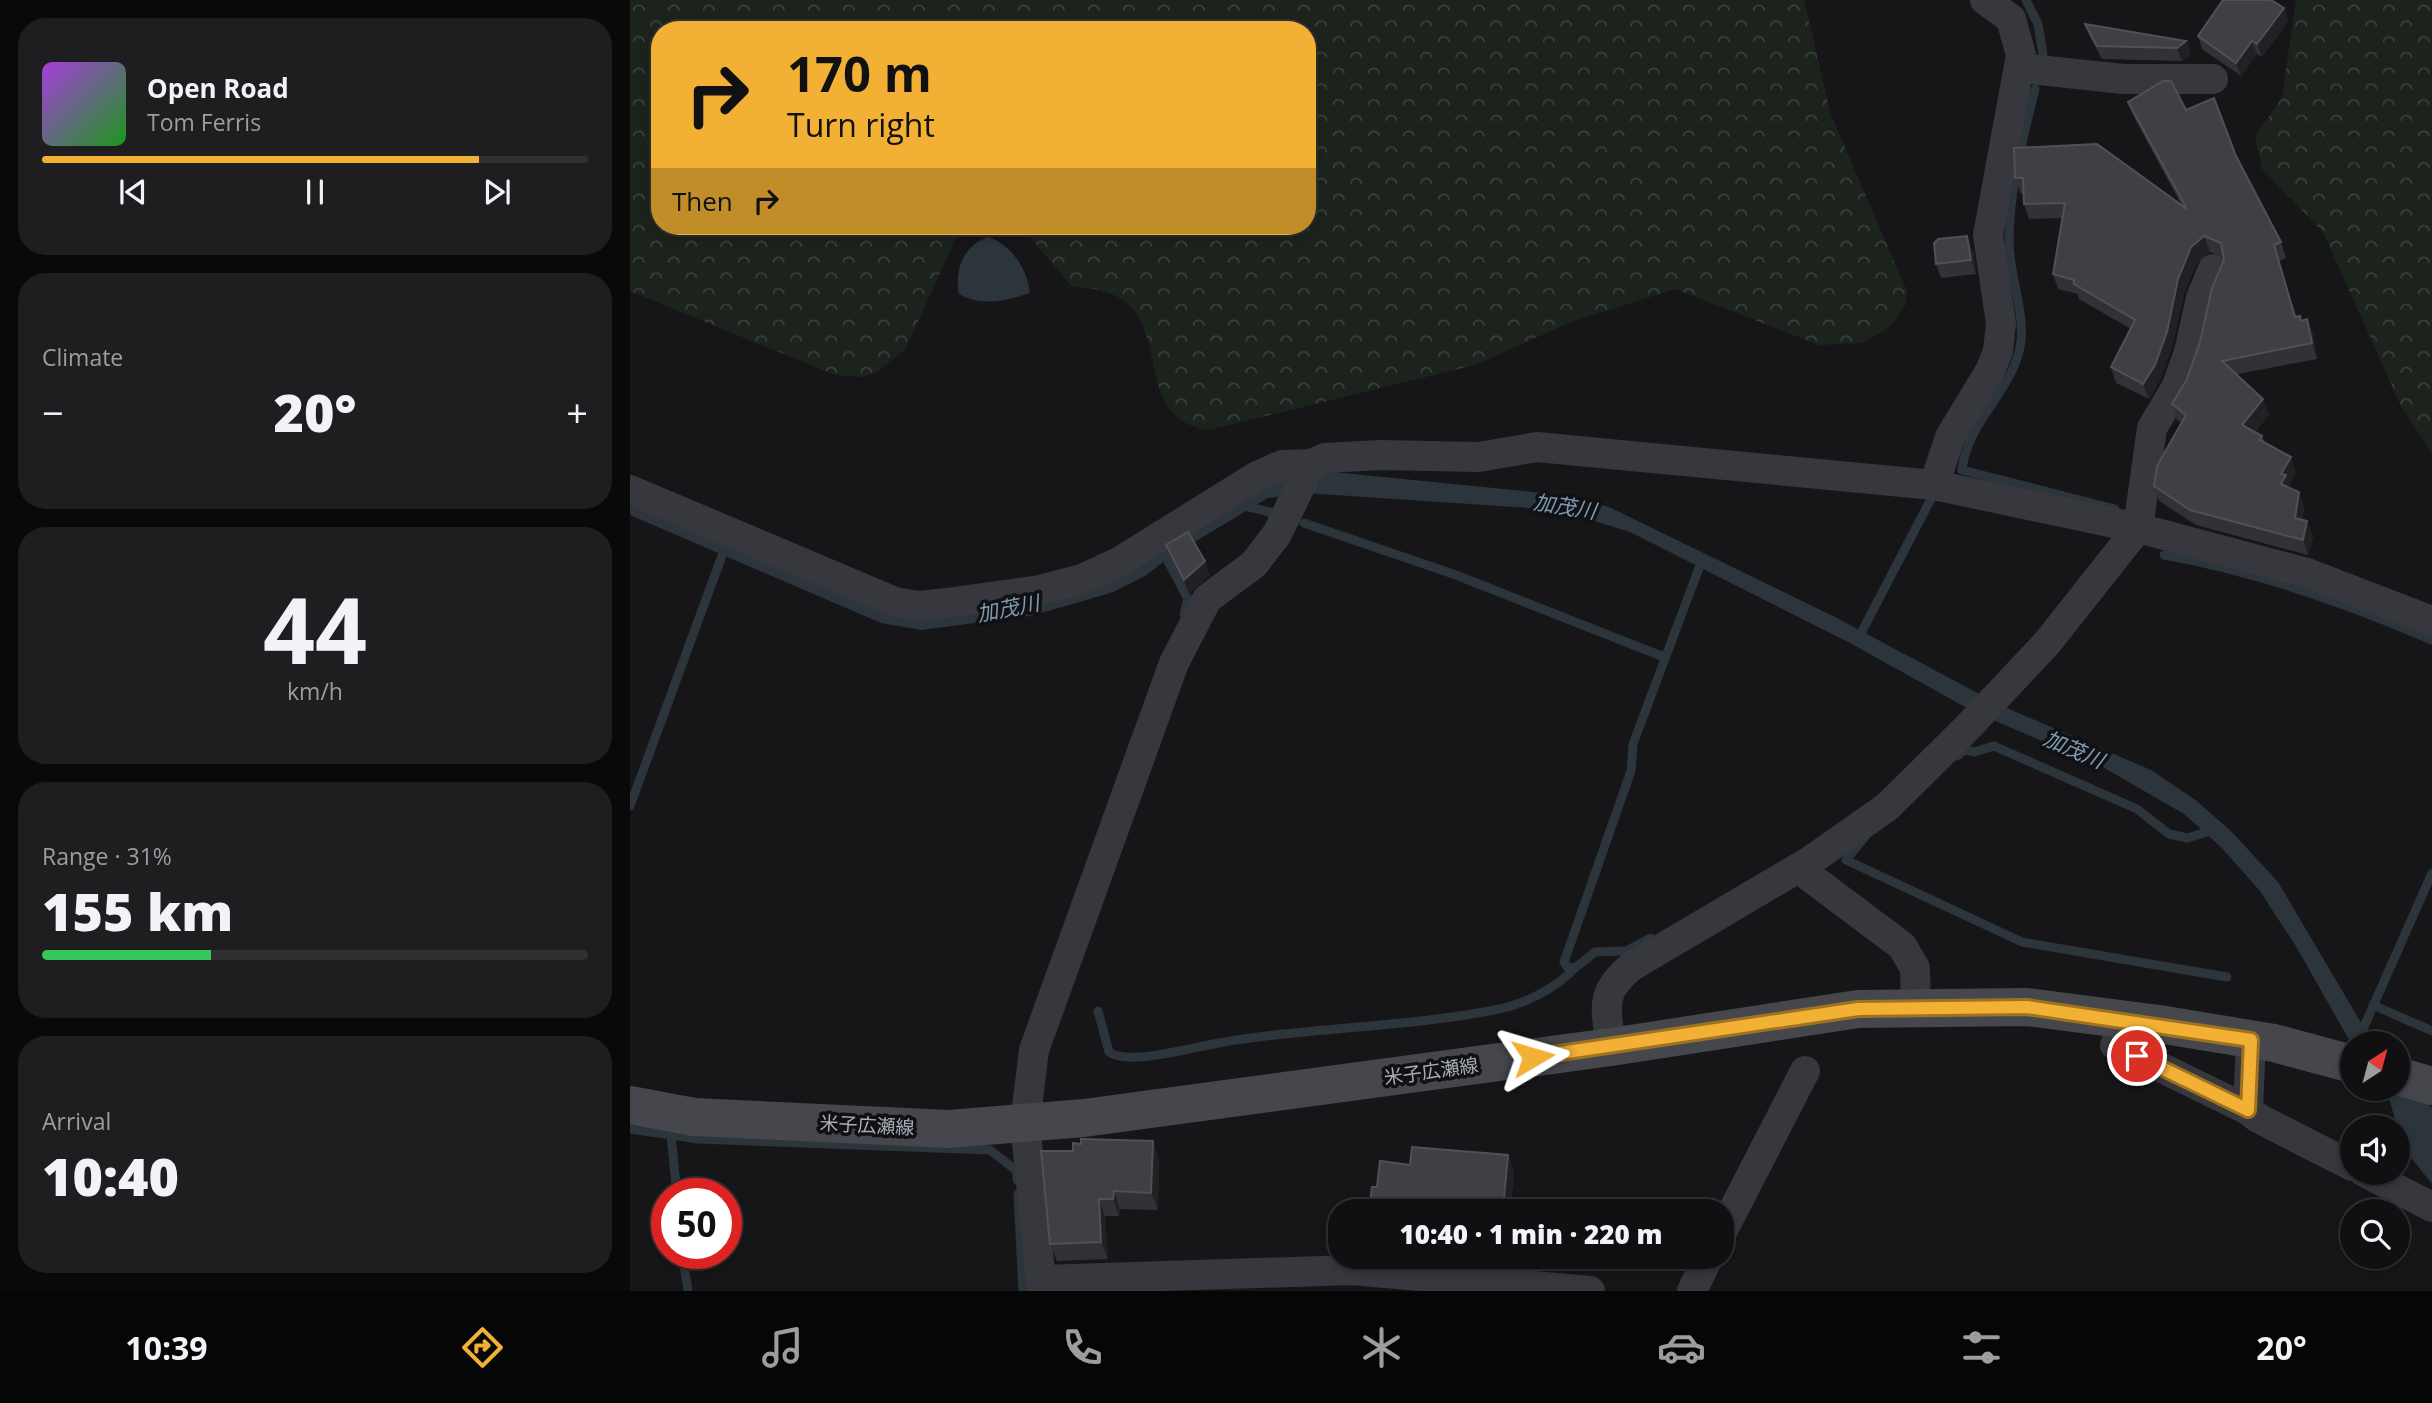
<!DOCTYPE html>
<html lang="en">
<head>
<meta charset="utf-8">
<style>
	:root { --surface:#101012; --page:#1e1e20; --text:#f1f3f6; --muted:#9c9d9f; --line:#303032; --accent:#f2b134 }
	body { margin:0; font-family:"Open Sans","Noto Sans JP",sans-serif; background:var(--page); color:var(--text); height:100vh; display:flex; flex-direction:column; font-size:26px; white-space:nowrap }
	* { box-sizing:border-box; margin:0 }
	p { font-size:23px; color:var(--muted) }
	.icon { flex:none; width:38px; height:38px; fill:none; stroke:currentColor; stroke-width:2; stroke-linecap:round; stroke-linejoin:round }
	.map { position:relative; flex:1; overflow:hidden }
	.side { display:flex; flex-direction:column; gap:18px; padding:18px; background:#09090a; width:630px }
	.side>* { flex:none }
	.banner { position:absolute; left:21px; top:21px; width:665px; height:214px; border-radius:28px; box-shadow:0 4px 10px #0003,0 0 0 2px var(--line); background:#f2b134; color:#111; overflow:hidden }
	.needle { width:46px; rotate:36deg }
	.controls { position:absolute; left:1710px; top:1031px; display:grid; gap:14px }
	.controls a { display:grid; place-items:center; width:70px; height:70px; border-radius:50%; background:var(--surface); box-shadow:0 4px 10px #0003,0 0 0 2px var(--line); font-size:35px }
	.speed { position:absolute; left:21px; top:1178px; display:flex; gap:14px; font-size:35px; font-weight:700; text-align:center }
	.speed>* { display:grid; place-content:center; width:91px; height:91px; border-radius:50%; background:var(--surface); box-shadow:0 4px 10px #0003,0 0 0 2px var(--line); line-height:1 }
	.speed .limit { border:10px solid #d22; background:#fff; color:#111 }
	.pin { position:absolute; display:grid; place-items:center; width:60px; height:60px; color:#fff; margin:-30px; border:4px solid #fff; border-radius:50%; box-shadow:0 2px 7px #0007 }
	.me { position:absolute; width:77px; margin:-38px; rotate:83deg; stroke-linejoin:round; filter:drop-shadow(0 0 5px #0008) }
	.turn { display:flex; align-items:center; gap:24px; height:147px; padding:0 21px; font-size:32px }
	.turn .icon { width:91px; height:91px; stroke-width:2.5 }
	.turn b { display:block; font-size:49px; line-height:60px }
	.then { display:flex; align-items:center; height:66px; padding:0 21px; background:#0003; gap:14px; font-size:26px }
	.big { font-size:52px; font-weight:800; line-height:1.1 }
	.side .widget { flex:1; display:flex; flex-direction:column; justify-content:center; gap:10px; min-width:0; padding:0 24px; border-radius:28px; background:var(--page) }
	.side .dial { align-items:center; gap:0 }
	.dial b { font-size:91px; line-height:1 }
	.song { display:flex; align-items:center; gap:21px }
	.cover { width:84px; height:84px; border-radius:10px; background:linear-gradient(135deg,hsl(280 70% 55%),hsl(120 70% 35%)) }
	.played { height:7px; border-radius:4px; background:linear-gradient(90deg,var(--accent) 80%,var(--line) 80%) }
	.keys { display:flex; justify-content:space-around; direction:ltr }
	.heat { display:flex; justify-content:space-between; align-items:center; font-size:38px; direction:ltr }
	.charge { height:10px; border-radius:5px; background:linear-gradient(90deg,#34c759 31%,var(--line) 0) }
	.trip { position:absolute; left:698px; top:1199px; width:406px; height:70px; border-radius:28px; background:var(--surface); box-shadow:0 4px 10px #0003,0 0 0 2px var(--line); font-weight:800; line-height:70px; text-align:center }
	.tab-bar { display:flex; height:112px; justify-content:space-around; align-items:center; background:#060607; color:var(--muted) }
	.tab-bar .icon { width:49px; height:49px }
	.tab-bar .current { color:var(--accent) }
	.tab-bar b { font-size:32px; color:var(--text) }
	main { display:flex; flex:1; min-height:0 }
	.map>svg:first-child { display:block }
</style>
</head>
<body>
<main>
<section class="side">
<div class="widget">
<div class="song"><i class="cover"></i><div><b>Open Road</b><p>Tom Ferris</p></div></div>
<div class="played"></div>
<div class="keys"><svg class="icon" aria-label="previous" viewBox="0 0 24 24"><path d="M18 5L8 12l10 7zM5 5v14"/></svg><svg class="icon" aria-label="pause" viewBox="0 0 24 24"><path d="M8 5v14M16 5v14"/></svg><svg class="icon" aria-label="next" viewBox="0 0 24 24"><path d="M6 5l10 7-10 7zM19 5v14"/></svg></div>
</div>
<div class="widget"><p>Climate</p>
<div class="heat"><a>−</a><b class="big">20°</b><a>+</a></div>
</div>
<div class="widget dial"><b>44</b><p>km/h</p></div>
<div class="widget"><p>Range · 31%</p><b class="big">155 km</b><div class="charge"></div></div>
<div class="widget"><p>Arrival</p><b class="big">10:40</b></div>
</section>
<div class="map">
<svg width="1802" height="1291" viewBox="0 0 1802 1291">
	<defs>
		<pattern id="forest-crowns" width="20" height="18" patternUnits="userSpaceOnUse" patternTransform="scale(1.75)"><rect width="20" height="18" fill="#1c231d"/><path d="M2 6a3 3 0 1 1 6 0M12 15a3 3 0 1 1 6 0" fill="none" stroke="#3a403c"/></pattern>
	</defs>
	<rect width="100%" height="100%" fill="#161618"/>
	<!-- forest -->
	<g fill="url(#forest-crowns)">
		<path d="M0,0H1174L1201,115L1277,291L1276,304L1265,321L1254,331L1232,343L1189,345L1045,289L941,322L845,365L578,430C502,418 542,328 488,297C474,289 457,288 441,286L391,226H677V30H30V226H342L325,240L276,348L247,372L230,377L205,375L0,291Z"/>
		<path d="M1666,0H1802V453L1771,406L1693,232L1632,169L1625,136L1652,98Z"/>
	</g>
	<!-- water -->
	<g fill="#2c353c">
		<path d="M359,237C382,246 397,268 400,293C377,301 351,307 329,294C324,270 334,244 359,237Z"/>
		<path d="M693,471L933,495L979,507L1205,617L1370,705L1521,770L1567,801L1602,832L1648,882L1743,1043L1722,1045L1667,948L1630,891L1592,848L1554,814L1471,766L1344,712L1220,643L1000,532L929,510L675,493L638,498L541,556L515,576L483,592L450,602L400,616L291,630L251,623L0,515V492L269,607L409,595L629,485Z"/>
		<path d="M1768,1071L1802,1108V1184L1775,1150L1758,1096L1753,1089L1768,1088Z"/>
	</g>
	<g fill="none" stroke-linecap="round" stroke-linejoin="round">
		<!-- stream -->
		<g stroke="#2c353c" stroke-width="9">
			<path d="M1396,0L1408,24L1413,54"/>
			<path d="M1405,89C1393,138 1379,190 1379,241C1379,274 1394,308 1391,341C1385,390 1337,420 1332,470L1485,509"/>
			<path d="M611,505L647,514"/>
			<path d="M674,523L826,575L1034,657"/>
			<path d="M534,554L558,599L554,614"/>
			<path d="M1534,555C1626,571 1716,603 1802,640"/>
			<path d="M1229,637L1302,497"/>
			<path d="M1327,756L1335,749L1344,752L1364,746L1507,809L1539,834L1557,838L1584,830"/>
			<path d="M0,806L96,545"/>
			<path d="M1235,837L1216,860L1392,942L1597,977"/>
			<path d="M945,968L965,952L996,951L1021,938"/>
			<path d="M1743,1005L1802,1031"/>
			<path d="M468,1011L479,1052C497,1066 561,1048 583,1044C676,1027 772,1028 865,1010C894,1004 924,990 945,968L937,967L934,962L1001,771L1003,744L1072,560"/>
			<path d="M1729,1038L1802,873"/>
			<path d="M0,1129L68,1139L360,1150L387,1171V1180"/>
			<path d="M41,1136L47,1194"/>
			<path d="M388,1194L393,1291"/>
			<path d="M52,1253L58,1290"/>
		</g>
		<!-- street -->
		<g stroke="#37383d" stroke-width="30">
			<path d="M1390,68L1493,79H1583"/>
			<path d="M1304,485L1320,437L1360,371L1368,351L1371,323L1358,235L1391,55L1381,19L1355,0"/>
			<path d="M0,490L265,602L289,606L317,603L410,590L452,579L489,562L627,476L652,465L681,464L695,458L750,455L849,457L907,447L1304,485L1508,528L1677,573L1802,621"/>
			<path d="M1168,868L1272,946L1285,968L1286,1008"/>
			<path d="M1621,1040L1618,1110L1628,1118L1722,1166"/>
			<path d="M1485,1045L1618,1110"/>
			<path d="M981,1047C976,1007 969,993 1002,966L1180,861L1257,807L1337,728L1417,643L1508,528L1522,428L1546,388L1559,352L1571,298L1583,269"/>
			<path d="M1734,1172L1802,1207"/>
			<path d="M1092,1232L1175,1071"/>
			<path d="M412,1280L722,1270L960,1291"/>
			<path d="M412,1291L395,1123L404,1050L544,663L577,599L624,564L647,534L681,464"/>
			<path d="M1062,1291L1079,1256"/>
		</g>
		<!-- secondary -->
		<g stroke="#45474d" stroke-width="38">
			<path d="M1768,1076L1802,1086"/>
			<path d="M0,1105L64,1117L319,1129L454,1118L981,1047L1228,1009L1397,1007L1529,1024L1644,1043L1722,1064"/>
		</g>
	</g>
	<!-- wall -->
	<g fill="#323236">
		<path d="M1590,0H1643V1L1654,8L1658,21L1632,57L1627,54L1611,76L1572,49L1568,36L1592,1Z"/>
		<path d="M1455,24L1556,41L1561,54L1552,61L1472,59L1460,37Z"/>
		<path d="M1498,102L1556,110L1606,156L1651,242L1656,258L1649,261L1666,316L1672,320L1677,319L1683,334L1687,359L1607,374L1639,414L1625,432L1632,436L1635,443L1661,457L1666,473L1659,485L1661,488L1669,492L1674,507L1672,520L1683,536L1678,555L1566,525L1529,501L1524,486L1551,422L1547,420L1542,404L1557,379L1570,342L1594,260L1593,257L1580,252L1567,262L1554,294L1542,347L1530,380L1519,399L1486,383L1481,367L1501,329L1449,299L1448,294L1428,289L1423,274L1432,218L1399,219L1394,204L1393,194H1391L1385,178L1384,148L1552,206L1504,117Z"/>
		<path d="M1343,251L1346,274L1311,278L1306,264Z"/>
		<path d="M536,545L580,575L559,594L541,559Z"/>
		<path d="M443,1151L529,1158L528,1210L490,1209L489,1216H475L478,1259L427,1261L420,1244Z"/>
		<path d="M878,1155L884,1172L880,1211H739L747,1187L780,1165Z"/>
		<path d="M787,1256H823L822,1261Z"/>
	</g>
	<!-- shaded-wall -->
	<g fill="#212124">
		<path d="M1654,8L1658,21L1632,57L1627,44Z"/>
		<path d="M1556,41L1561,54L1552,61L1547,48Z"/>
		<path d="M1622,41L1627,54L1611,76L1606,63Z"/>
		<path d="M1337,236L1343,251L1346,274L1341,260Z"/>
		<path d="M1574,236L1580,252L1567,262L1554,294L1542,347L1530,380L1519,399L1513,384L1548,279L1561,247Z"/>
		<path d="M1644,245L1649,261L1671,332L1665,317Z"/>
		<path d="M1677,319L1683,334L1687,359L1682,343Z"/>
		<path d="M1633,399L1639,414L1618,440L1612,425Z"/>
		<path d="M1661,457L1666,473L1659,485L1662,490L1651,484V474Z"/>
		<path d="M1669,492L1674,507L1670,533L1665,518Z"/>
		<path d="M1677,521L1683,536L1678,555L1673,540Z"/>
		<path d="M575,561L580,575L559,594L554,580Z"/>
		<path d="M523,1141L529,1158L528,1210L521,1193Z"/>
		<path d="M878,1155L884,1172L880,1211H874L873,1208Z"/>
		<path d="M484,1191L490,1209L489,1216L483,1199Z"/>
		<path d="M469,1199L475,1216L478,1259L471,1242Z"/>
	</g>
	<!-- building -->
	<g fill="#3f3f44" stroke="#4f5156" stroke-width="2">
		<path d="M1593,0H1641L1654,8L1627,44L1622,41L1606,63L1568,36Z"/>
		<path d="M1455,24L1556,41L1547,48L1467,46Z"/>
		<path d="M1533,81H1541L1556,110L1584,98L1606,156L1651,242L1644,245L1665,317L1670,316L1671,321L1677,319L1682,343L1592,361L1633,399L1612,425L1632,436L1630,440L1661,457L1651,474L1656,475L1651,484L1669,492L1665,518L1677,521L1673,540L1560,510L1524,486L1527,466L1556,415L1542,404L1557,379L1570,342L1582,288L1594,260L1591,243L1574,236L1561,247L1548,279L1537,332L1525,365L1513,384L1481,367L1505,320L1444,284V280L1423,274L1435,203L1394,204L1393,178H1385L1384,148L1467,144L1557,209L1498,102Z"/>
		<path d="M1337,236L1341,260L1306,264L1304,243L1308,239Z"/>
		<path d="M558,532L575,561L554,580L536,545Z"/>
		<path d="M451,1139L523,1141L521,1193L484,1191L483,1199H469L471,1242L420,1244L411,1151H443V1143L451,1144Z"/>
		<path d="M782,1147L878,1155L873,1208L831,1204V1208L821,1207L820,1211H739L742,1187H747L750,1161L780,1165Z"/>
	</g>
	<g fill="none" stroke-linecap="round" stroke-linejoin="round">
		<defs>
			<path id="route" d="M903,1057L1228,1009L1397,1007L1621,1040L1618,1110L1507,1056"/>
		</defs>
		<!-- route casing -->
		<use href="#route" stroke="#9d7322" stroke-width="18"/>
		<!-- route -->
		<use href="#route" stroke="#f2b134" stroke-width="12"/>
	</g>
	<g text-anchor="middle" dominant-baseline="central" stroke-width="7" stroke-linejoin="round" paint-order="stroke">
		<!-- street labels -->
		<g font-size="19" fill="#a8adb8" stroke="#111113">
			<text transform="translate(801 1071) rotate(-8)">米子広瀬線</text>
			<text transform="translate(237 1125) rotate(3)">米子広瀬線</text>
		</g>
		<!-- water labels -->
		<g font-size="21" font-style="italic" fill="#7f9bb3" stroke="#111113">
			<text transform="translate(935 506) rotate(9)">加茂川</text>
			<text transform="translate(378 608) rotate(-11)">加茂川</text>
			<text transform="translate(1444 749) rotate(23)">加茂川</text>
		</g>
	</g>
</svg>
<div class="controls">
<a><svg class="needle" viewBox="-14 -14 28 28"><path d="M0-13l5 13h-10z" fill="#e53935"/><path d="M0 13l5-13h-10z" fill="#9c9d9f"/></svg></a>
<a><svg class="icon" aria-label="sound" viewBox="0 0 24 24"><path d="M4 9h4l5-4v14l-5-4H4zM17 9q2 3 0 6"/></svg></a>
<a><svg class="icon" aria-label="search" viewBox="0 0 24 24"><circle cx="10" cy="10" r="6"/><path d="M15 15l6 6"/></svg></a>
</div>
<div class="speed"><div class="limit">50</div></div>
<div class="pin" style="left:1507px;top:1056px;background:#d93025"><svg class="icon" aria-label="arrive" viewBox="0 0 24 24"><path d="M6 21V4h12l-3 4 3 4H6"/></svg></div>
<svg class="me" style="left:903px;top:1057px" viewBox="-20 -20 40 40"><path d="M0-17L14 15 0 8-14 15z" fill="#f2b134" stroke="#fff" stroke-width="4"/></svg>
<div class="trip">10:40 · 1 min · 220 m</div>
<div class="banner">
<div class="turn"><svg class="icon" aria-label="right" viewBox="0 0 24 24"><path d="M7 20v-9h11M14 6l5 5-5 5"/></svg><div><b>170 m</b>Turn right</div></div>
<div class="then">Then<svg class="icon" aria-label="right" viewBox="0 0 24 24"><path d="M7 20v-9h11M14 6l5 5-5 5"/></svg></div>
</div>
</div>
</main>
<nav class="tab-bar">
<b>10:39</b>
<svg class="icon current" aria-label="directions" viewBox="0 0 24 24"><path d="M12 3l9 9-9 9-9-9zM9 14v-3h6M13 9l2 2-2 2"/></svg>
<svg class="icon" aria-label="music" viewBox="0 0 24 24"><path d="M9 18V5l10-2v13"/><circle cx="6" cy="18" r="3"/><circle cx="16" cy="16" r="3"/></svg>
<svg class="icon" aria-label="phone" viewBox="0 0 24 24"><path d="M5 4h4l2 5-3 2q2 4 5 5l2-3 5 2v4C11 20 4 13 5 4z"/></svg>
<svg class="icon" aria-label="climate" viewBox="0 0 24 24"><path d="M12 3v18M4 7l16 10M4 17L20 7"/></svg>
<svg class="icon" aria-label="car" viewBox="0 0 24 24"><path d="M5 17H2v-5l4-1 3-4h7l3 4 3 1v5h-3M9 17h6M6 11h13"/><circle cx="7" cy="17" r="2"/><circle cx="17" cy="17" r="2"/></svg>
<svg class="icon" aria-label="filters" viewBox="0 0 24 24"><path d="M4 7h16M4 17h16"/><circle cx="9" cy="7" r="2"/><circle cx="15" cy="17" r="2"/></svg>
<b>20°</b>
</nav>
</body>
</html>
